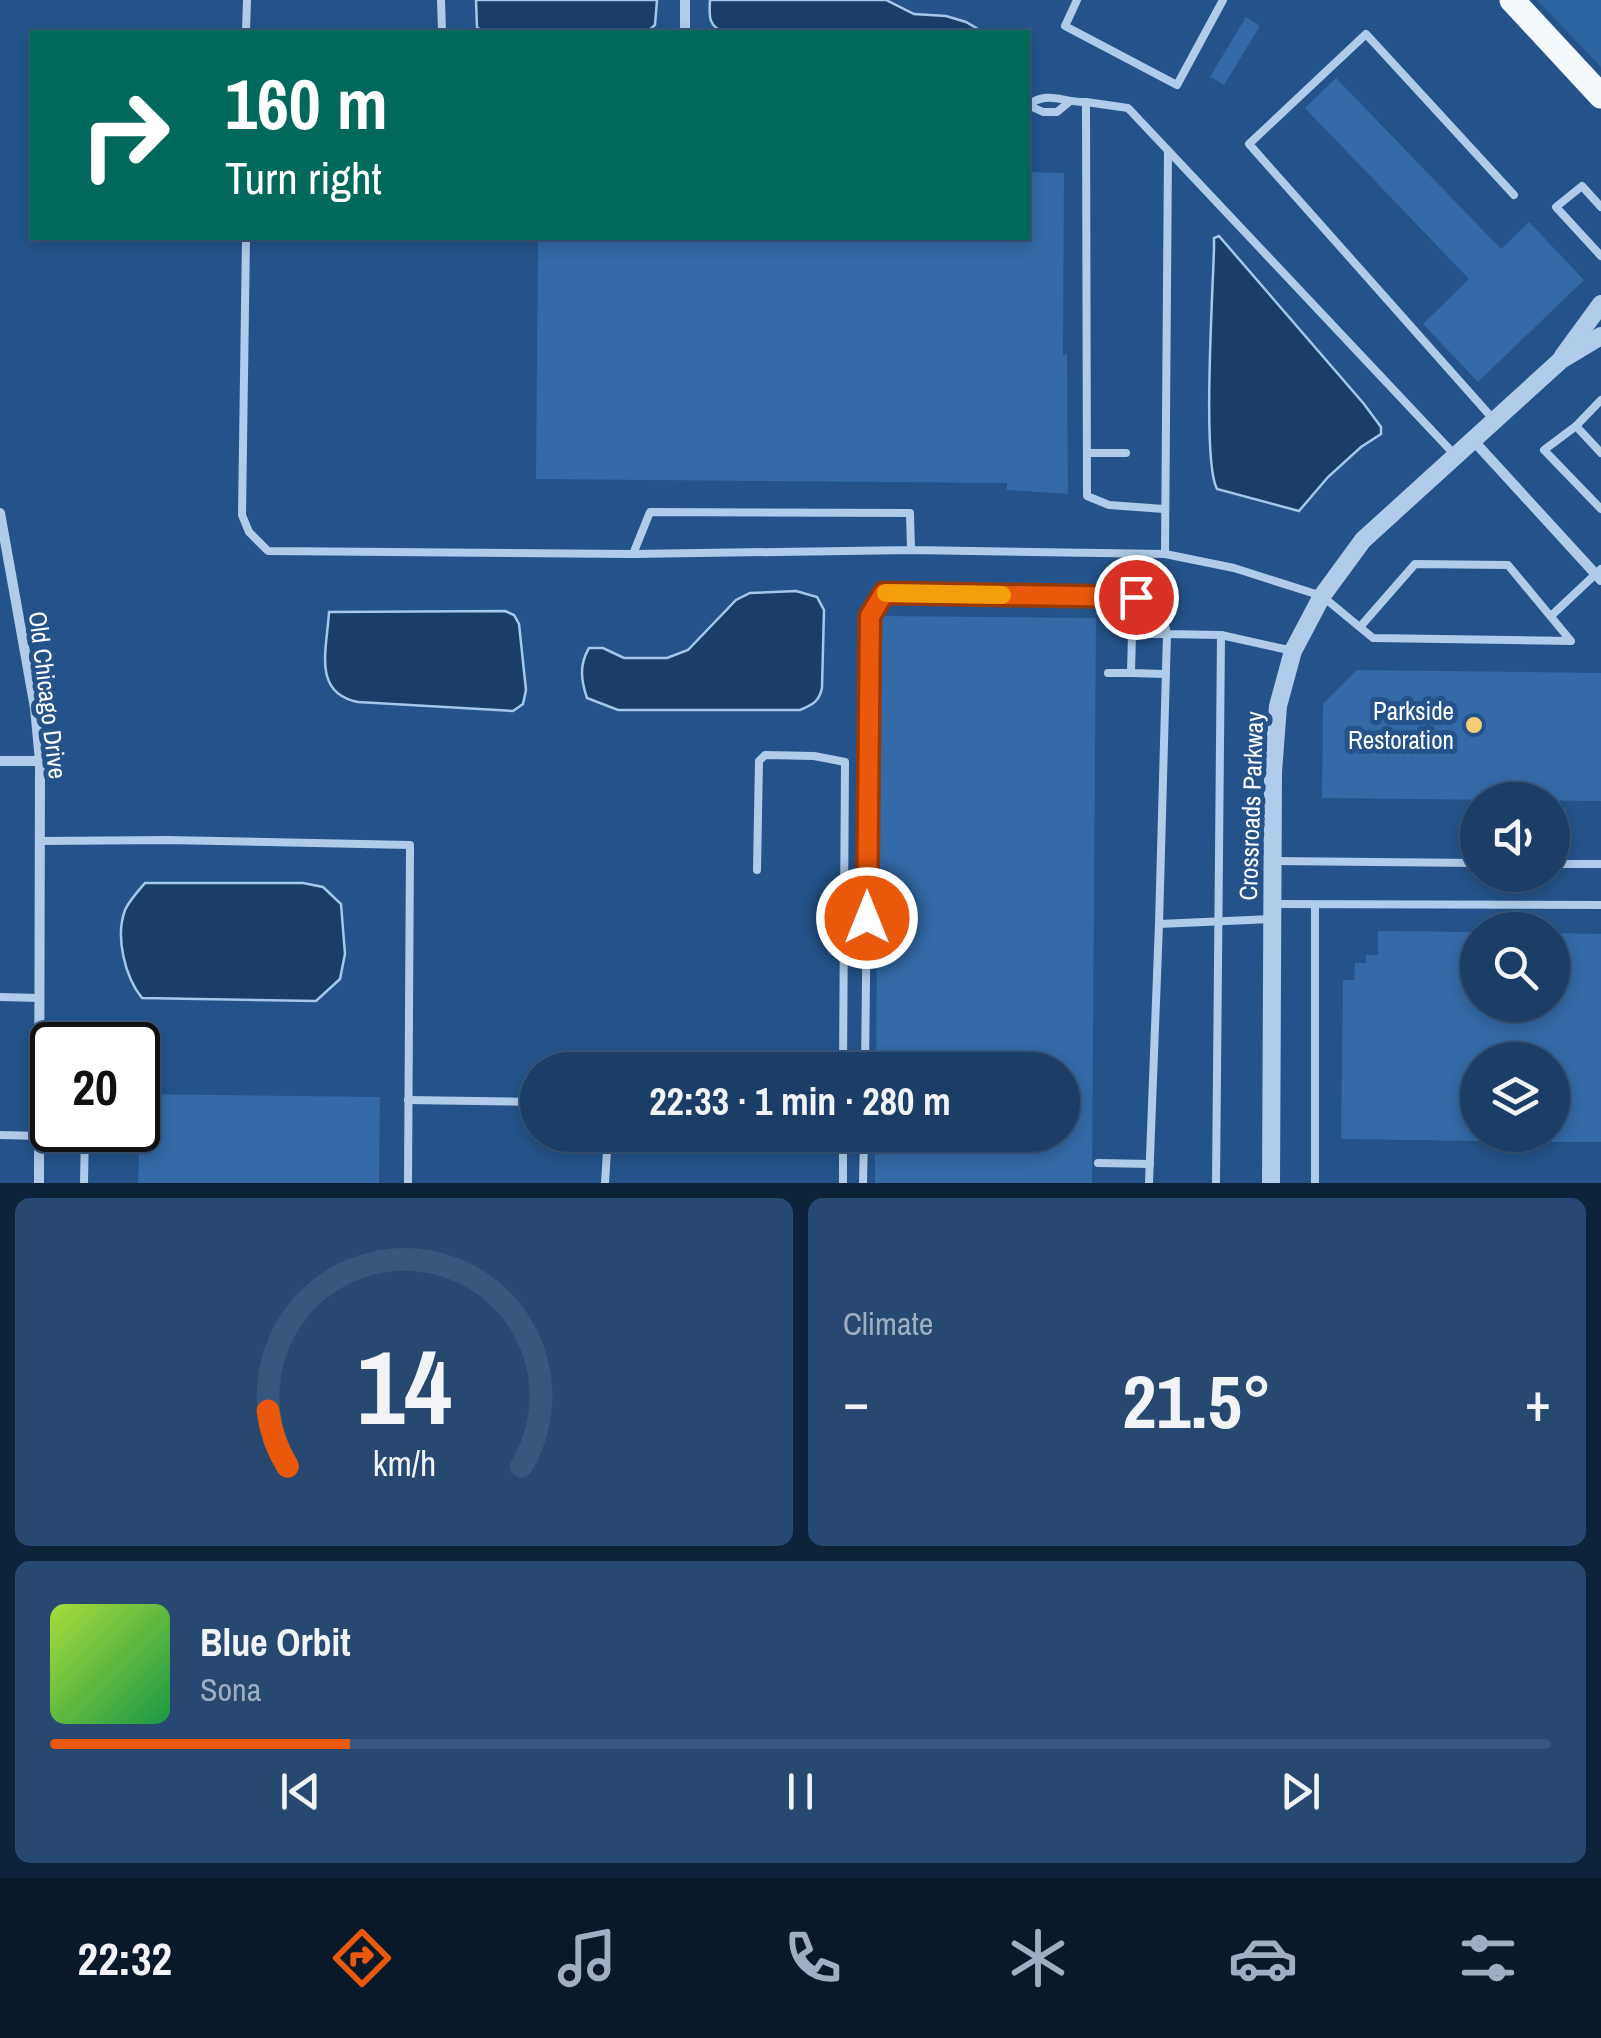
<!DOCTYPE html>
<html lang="en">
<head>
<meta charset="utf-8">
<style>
	:root { --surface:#1a3e68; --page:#274971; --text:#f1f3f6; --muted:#9faec0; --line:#38577c; --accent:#ea580c }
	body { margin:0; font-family:"Archivo Narrow",sans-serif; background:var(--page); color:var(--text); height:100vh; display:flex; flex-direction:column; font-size:38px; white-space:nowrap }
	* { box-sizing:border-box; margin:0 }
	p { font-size:32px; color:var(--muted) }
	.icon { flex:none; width:55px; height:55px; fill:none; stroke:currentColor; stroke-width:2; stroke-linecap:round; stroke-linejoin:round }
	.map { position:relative; height:1183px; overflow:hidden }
	.panel { display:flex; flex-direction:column; gap:15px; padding:15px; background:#0e2239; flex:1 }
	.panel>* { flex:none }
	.guide { position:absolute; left:30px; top:30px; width:1000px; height:210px; border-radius:0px; box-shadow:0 5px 15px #0003,0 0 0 2px var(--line); background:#00695c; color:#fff; overflow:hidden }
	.controls { position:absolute; left:1460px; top:782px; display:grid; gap:20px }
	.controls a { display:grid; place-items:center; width:110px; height:110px; border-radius:50%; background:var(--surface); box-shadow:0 5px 15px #0003,0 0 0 2px var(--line); font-size:50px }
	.speed { position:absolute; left:30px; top:1022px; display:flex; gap:20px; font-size:50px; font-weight:700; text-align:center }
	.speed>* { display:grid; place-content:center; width:130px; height:130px; border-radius:50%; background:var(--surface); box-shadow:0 5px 15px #0003,0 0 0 2px var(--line); line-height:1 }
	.speed .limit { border:5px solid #111; border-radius:15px; background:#fff; color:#111 }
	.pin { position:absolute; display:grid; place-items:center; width:85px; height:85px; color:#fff; margin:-42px; border:5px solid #fff; border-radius:50%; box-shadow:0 2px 10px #0007 }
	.me { position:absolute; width:110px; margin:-55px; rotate:0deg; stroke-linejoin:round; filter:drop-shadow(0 0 8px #0008) }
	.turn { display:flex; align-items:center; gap:35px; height:210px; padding:0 30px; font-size:45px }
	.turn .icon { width:130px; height:130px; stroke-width:2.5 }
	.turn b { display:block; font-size:70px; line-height:85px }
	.big { font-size:75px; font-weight:800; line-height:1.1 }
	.panel .tile { flex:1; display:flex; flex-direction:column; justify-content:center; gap:15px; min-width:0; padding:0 35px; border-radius:15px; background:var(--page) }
	.panel .dial { align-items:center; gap:0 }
	.dial svg { height:260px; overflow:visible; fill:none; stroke:var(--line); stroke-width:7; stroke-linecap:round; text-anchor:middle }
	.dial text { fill:var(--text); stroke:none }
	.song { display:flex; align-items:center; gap:30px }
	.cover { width:120px; height:120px; border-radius:15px; background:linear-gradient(135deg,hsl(80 70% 55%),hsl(140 70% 35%)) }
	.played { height:10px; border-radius:5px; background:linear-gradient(90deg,var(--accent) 20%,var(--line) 20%) }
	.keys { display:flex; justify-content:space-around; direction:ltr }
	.heat { display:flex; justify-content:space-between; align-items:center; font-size:55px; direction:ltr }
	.panel .tiles { flex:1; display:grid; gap:15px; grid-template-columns:1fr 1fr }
	.tile:last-child { grid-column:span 2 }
	.trip { position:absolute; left:520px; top:1052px; width:560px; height:100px; border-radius:50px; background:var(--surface); box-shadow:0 5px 15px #0003,0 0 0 2px var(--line); font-weight:800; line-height:100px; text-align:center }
	.tabs { display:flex; height:160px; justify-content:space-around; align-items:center; background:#0a192a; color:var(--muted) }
	.tabs .icon { width:70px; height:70px }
	.tabs .active { color:var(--accent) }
	.tabs b { font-size:45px; color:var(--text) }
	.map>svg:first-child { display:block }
</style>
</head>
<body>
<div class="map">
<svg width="1601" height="1183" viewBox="0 0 1601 1183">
	<rect width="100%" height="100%" fill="#23538a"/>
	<!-- green -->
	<path fill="#2d65a2" d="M1537,0H1601V67Z"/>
	<!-- water -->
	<g fill="#193e6a" stroke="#a5c7eb" stroke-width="2.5">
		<path d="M476,0H657L655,25L647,32H482L477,27Z"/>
		<path d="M710,0H886L914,14L946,16L966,22L983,32H725C708,27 709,16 710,0Z"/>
		<path d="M1219,236L1364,404L1381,427V434L1361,447L1328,477L1299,511L1217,489C1202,462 1213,290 1214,248V238Z"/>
		<path d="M796,591L817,597L824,610L822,688C819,702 812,705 800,710H618L587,698C581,680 579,665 589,648H603L624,658H667L688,650L736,600L750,593Z"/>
		<path d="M505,611L514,615L519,624L526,690L523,704L513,711L358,702C312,693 327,649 329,612Z"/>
		<path d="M145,883H303L323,887L341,904L345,954L340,979L316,1001L142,998C125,977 115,937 125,910C129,901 138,891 145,883Z"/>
	</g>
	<!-- building -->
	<g fill="#336aa7">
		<path d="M1246,17L1260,26L1224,85L1210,77Z"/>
		<path d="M1336,78L1501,249L1529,222L1584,280L1478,382L1423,324L1469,279L1305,108Z"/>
		<path d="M1028,172L1064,173L1063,355L1067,354L1068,494L1007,490V483L536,479L538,238H1028Z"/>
		<path d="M879,616L1096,618L1092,1183H875V1135H1062V1070H876Z"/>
		<path d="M1357,670L1601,673V801L1322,798L1323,704Z"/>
		<path d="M1378,931L1478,932V1005H1552V933L1601,934V1142H1552V1060H1478V1141L1341,1139L1343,980H1354L1355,963H1366V955H1378Z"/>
		<path d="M138,1094L380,1097L379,1183H138L139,1153L103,1152V1138H126L127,1130H138Z"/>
	</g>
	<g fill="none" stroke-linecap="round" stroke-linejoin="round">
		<!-- service -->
		<g stroke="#b0ccea" stroke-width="8">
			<path d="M441,0L442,32"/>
			<path d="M1077,0L1065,26L1177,85L1223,0"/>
			<path d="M246,32L247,0"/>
			<path d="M1068,103L1057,112H1043L1028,105C1049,90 1062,103 1086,102"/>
			<path d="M1168,151L1165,554L1234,568L1322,596L1373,638L1571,641L1508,565L1415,564L1360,627"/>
			<path d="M1601,207L1582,186L1556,207L1601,256"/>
			<path d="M246,238L242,515L249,532L268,551L633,554"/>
			<path d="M1601,400L1576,426L1601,453"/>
			<path d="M1494,420L1249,144L1366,34L1514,195"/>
			<path d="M1576,426L1544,450L1601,509"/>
			<path d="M1087,453H1126"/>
			<path d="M1164,509L1109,505L1087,496L1086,102L1128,108L1454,454"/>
			<path d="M911,550L910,513L650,512L633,554L911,550L1165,554"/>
			<path d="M1551,616L1601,569"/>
			<path d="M1108,673H1131"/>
			<path d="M1165,674L1131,673L1132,634H1167L1159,924L1272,919"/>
			<path d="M40,841L167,840L410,845L408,1183"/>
			<path d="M1272,861L1478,863"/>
			<path d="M1552,864H1601"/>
			<path d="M757,870L759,761L765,755L814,756L845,762L843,1070"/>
			<path d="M1272,904L1601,905"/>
			<path d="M0,997L40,998"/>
			<path d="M865,1070L870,616L884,593L1136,597L1161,606L1167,634L1221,635L1293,651"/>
			<path d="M408,1100L538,1102"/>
			<path d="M0,1135L40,1136"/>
			<path d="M1098,1163L1150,1164"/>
			<path d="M84,1183L85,1130"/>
			<path d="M605,1183L608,1135"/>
			<path d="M843,1183V1135"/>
			<path d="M863,1183L864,1135"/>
			<path d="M1149,1183L1159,924"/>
			<path d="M1216,1183L1221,635"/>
			<path d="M1315,1183V905"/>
		</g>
		<!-- minor -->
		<g stroke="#b0ccea" stroke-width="10">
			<path d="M685,0V32"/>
			<path d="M1472,439L1601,580"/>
			<path d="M0,513L35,708L40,761L39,1183"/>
			<path d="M0,761H40"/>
		</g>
		<!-- tertiary -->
		<g stroke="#b0ccea" stroke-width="18">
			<path d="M1563,356L1601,304"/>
			<path d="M1271,1183L1273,772L1278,706L1293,651L1322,596L1363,540L1561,360L1601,336"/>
		</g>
		<!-- primary -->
		<path stroke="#f4f9fe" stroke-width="25" d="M1512,0L1601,96"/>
	</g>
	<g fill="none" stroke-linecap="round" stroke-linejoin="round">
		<defs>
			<path id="route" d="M867,918L870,616L884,593L1136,597"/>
		</defs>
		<!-- route casing -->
		<use href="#route" stroke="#983908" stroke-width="25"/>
		<!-- route -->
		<use href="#route" stroke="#ea580c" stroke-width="18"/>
		<!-- slow -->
		<path stroke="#f59e0b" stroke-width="18" d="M886,593L1002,595"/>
	</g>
	<!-- markers -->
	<circle fill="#f5cc73" stroke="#23538a" stroke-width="4" cx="1474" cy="725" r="10"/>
	<g text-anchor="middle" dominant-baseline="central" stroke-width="10" stroke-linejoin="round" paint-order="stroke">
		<!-- street labels -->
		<g font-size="25" fill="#fff" stroke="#23538a">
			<text transform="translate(48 695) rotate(83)">Old Chicago Drive</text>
			<text transform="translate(1251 806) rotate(-88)">Crossroads Parkway</text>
		</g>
		<!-- poi labels -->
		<g font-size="25" fill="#fff" stroke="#23538a" text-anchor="end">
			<text x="1454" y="711">Parkside<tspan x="1454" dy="29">Restoration</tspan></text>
		</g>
	</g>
</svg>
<div class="controls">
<a><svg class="icon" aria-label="sound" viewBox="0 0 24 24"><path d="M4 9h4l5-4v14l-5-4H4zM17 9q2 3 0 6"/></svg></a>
<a><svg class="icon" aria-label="search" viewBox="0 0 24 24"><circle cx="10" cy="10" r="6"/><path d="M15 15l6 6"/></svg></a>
<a><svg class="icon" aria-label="layers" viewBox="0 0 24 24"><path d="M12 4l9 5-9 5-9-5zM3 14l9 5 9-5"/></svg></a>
</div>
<div class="speed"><div class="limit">20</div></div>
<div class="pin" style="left:1136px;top:597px;background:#d93025"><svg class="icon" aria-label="arrive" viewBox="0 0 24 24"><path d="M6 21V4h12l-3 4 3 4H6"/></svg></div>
<svg class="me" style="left:867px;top:918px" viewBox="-20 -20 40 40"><circle r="17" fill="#ea580c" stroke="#fff" stroke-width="3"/><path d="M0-11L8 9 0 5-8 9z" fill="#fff"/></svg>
<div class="trip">22:33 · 1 min · 280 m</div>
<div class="guide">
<div class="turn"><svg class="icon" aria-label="right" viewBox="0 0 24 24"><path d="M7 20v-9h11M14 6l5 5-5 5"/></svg><div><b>160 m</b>Turn right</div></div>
</div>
</div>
<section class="panel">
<div class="tiles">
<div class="tile dial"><svg viewBox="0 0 100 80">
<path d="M14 69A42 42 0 1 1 86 69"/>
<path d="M14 69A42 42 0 0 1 8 52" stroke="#ea580c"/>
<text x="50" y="56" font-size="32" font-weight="700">14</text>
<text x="50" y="72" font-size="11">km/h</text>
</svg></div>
<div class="tile"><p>Climate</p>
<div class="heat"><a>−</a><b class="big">21.5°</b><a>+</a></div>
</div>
<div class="tile">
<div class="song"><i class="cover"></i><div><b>Blue Orbit</b><p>Sona</p></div></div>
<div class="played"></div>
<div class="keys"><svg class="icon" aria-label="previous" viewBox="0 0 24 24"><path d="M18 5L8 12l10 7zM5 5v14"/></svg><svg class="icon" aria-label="pause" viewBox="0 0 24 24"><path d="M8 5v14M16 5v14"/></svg><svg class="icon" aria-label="next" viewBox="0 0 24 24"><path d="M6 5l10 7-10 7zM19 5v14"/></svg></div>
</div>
</div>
</section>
<nav class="tabs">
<b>22:32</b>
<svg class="icon active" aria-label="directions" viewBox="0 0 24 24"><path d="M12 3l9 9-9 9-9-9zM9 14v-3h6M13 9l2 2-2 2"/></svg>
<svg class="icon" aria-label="music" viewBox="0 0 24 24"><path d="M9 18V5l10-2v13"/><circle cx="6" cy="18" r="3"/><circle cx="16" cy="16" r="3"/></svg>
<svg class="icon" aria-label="phone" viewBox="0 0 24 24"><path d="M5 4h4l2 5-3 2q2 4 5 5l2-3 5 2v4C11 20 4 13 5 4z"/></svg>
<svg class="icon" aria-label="climate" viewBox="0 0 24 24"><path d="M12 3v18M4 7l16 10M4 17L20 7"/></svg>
<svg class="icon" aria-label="car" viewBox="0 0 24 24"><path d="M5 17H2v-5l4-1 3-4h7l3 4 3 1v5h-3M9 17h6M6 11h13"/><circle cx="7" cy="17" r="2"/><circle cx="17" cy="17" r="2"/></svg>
<svg class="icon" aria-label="filters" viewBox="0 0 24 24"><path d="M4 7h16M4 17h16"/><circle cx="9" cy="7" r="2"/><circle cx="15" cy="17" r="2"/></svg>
</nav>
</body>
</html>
